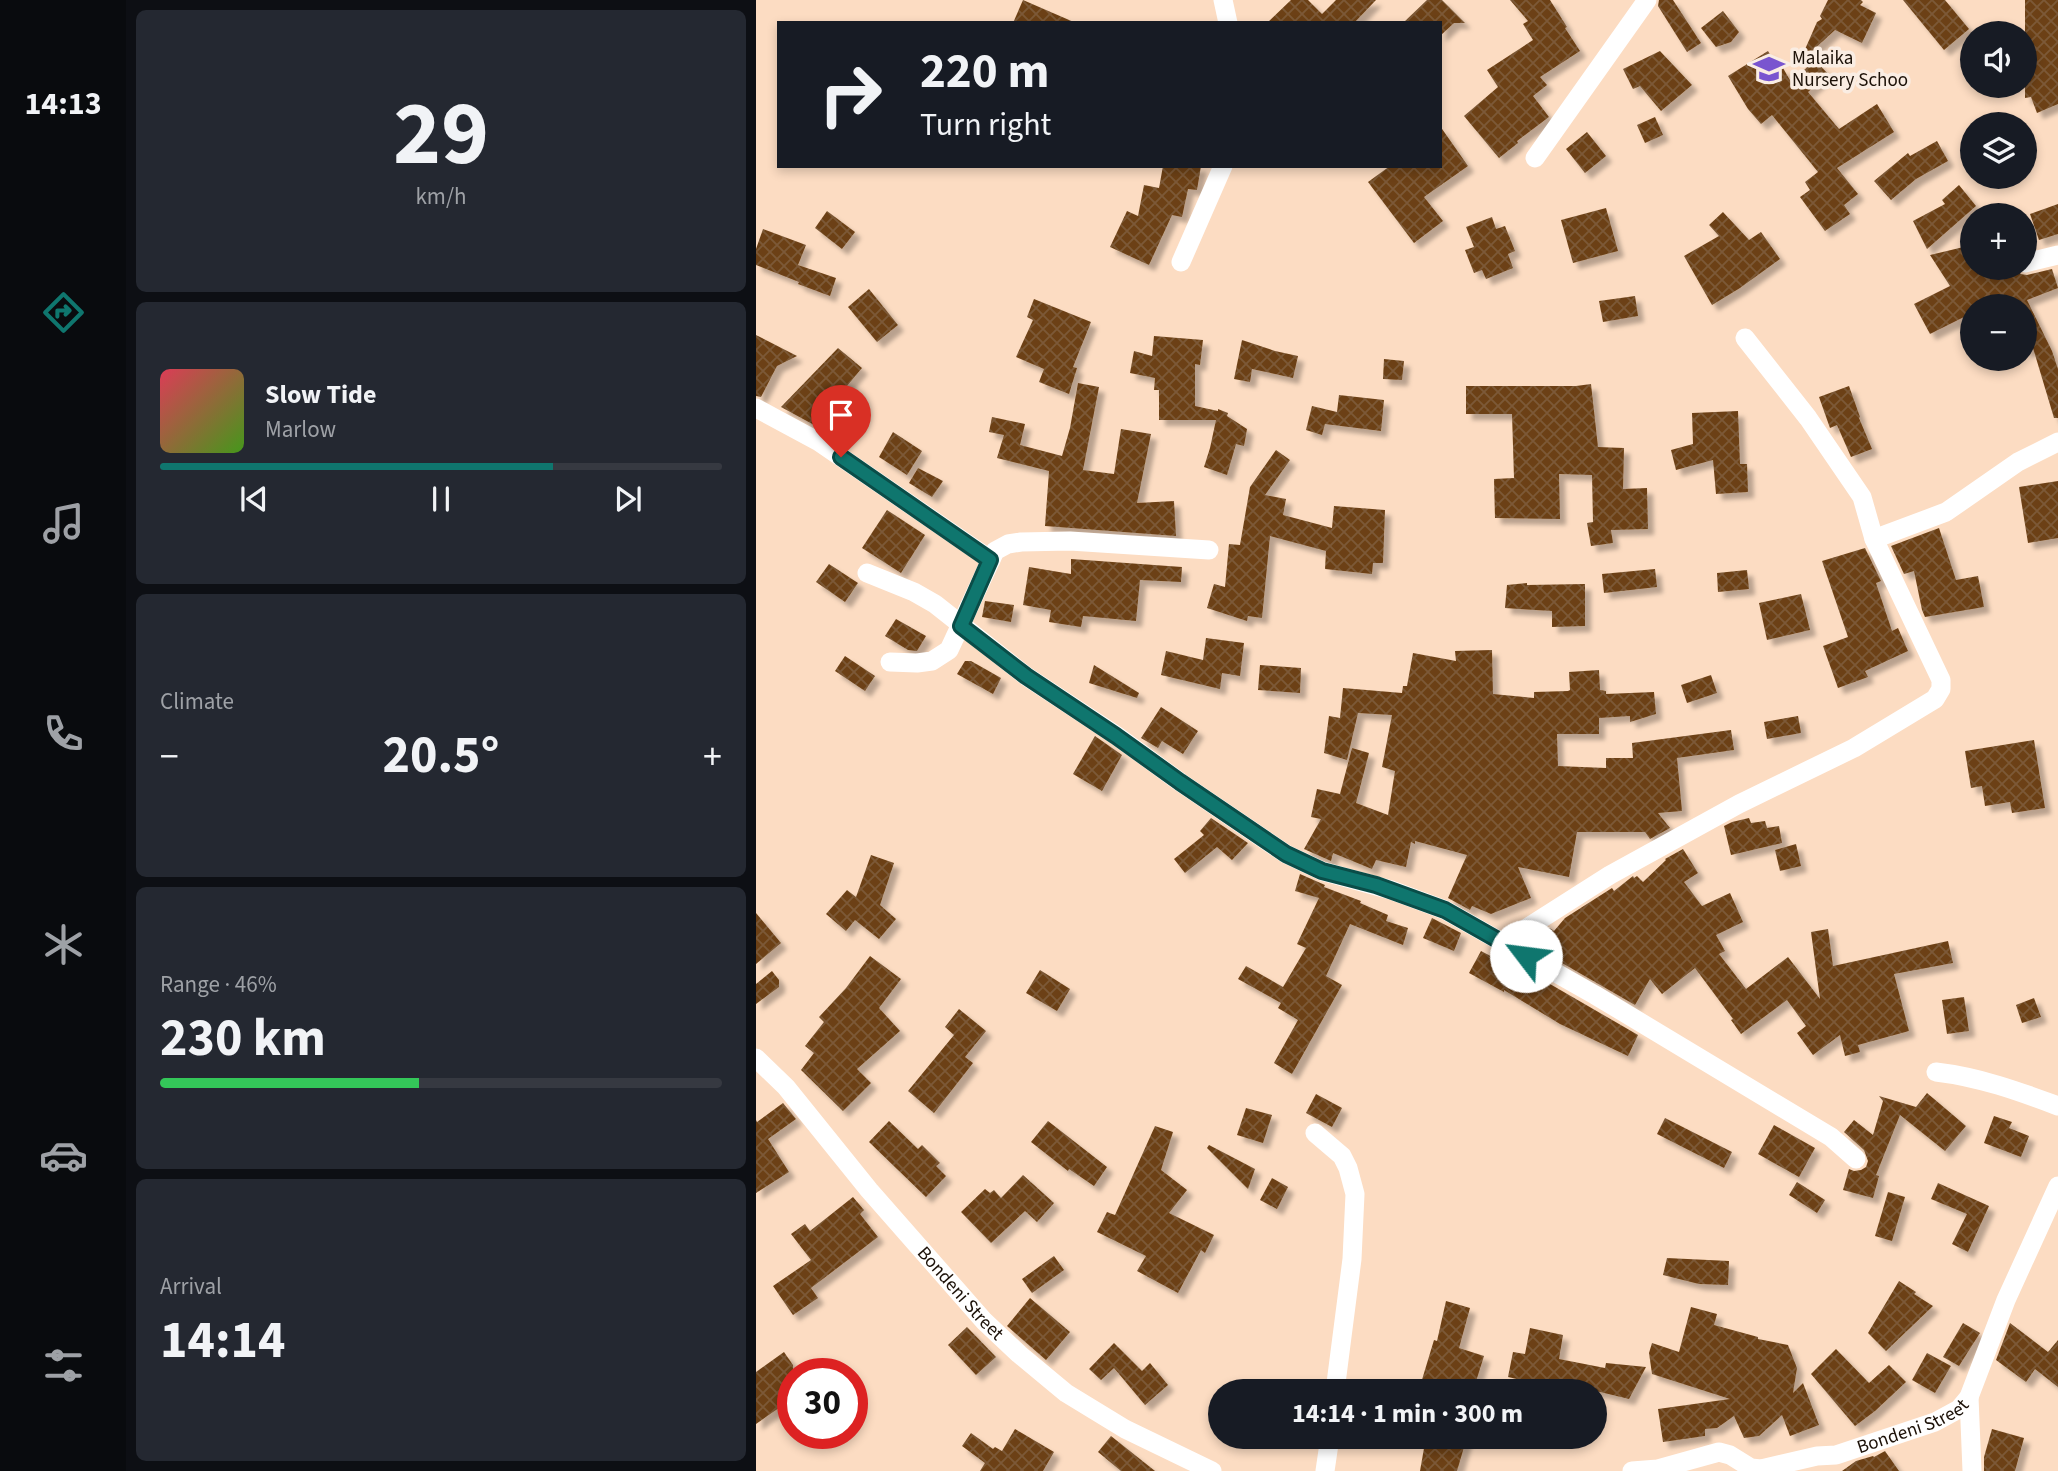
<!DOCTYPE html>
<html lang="en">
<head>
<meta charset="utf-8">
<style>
	:root { --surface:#171b24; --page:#242831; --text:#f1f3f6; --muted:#9ea1a6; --line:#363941; --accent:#0f766e }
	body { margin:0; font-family:"Source Sans 3",sans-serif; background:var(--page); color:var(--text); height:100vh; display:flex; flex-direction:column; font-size:26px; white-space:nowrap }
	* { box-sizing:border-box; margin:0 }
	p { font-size:23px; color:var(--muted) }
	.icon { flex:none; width:38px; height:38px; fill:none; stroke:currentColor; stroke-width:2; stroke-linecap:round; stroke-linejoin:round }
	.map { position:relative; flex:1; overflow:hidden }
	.panel { display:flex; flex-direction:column; gap:10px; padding:10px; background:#0d0f14; width:630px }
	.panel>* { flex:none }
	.hud { position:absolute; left:21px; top:21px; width:665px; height:147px; border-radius:0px; box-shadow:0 4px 10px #0003; background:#171b24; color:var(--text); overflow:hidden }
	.controls { position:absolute; left:1204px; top:21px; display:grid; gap:14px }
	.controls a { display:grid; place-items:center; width:77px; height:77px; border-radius:50%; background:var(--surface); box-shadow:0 4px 10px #0003; font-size:35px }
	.speed { position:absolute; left:21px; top:1358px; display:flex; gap:14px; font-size:35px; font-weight:700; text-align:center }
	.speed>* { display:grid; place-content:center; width:91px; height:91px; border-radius:50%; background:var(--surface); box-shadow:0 4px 10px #0003; line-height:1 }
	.speed .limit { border:10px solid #d22; background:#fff; color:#111 }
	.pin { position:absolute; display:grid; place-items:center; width:60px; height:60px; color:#fff; margin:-72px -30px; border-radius:50% 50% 50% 0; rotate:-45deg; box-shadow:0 0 7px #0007 }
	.pin .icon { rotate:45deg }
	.me { position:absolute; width:77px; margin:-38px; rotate:300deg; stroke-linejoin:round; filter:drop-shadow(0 0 5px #0008) }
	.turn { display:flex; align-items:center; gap:24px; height:147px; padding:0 28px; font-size:32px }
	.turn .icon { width:91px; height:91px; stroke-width:2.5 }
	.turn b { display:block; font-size:49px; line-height:60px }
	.big { font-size:52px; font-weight:700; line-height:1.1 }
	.panel .card { flex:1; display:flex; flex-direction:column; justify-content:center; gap:10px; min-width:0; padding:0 24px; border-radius:10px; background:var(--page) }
	.panel .dial { align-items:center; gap:0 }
	.dial b { font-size:91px; line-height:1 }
	.song { display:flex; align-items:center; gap:21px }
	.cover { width:84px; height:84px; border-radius:10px; background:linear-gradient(135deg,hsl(350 70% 55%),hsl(100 70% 35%)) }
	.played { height:7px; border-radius:4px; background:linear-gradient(90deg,var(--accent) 70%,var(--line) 70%) }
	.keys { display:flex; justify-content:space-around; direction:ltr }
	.heat { display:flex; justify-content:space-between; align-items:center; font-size:38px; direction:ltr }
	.charge { height:10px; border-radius:5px; background:linear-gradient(90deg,#34c759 46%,var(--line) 0) }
	.trip { position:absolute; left:452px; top:1379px; width:399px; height:70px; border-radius:35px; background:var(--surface); box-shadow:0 4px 10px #0003; font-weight:700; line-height:70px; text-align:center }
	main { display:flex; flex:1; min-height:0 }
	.tab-bar { display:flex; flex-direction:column; width:126px; justify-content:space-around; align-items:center; background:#090b0e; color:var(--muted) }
	.tab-bar .icon { width:49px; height:49px }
	.tab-bar .active { color:var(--accent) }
	.tab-bar b { font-size:32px; color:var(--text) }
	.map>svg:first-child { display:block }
</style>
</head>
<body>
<main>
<nav class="tab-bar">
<b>14:13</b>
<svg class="icon active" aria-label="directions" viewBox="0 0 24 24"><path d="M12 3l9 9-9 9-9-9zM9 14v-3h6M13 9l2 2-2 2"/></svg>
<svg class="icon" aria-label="music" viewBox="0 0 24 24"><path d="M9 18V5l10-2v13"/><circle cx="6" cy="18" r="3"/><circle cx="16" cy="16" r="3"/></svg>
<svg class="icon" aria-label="phone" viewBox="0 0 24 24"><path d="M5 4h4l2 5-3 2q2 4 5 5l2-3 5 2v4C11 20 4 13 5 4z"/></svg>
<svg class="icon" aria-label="climate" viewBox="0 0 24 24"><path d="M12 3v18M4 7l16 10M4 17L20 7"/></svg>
<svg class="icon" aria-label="car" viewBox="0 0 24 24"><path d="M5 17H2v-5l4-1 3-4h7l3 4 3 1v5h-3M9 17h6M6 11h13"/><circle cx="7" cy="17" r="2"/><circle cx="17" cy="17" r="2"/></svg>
<svg class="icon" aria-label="filters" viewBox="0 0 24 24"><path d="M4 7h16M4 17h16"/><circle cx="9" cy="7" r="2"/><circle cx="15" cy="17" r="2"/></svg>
</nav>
<section class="panel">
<div class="card dial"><b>29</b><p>km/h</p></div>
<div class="card">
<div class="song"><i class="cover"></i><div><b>Slow Tide</b><p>Marlow</p></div></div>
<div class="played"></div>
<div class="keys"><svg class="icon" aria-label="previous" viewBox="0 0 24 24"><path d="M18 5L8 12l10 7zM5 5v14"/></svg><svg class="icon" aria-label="pause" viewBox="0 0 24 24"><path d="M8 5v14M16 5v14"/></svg><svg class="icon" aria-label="next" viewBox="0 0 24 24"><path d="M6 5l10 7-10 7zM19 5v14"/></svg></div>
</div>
<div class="card"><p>Climate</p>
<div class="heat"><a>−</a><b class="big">20.5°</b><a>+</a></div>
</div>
<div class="card"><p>Range · 46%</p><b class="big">230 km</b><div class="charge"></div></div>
<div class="card"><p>Arrival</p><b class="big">14:14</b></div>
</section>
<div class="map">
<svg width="1302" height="1471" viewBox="0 0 1302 1471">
	<defs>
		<pattern id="building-cross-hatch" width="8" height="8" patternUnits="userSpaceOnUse" patternTransform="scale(1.75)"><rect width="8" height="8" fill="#6c4117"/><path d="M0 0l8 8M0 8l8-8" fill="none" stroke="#7c5937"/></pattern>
		<filter id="shadow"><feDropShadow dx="6" dy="6" stdDeviation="2" flood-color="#0004"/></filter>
	</defs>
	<rect width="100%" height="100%" fill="#fcdcc2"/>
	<!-- building -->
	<g fill="url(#building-cross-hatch)" filter="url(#shadow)">
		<path d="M267,0L320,23H257Z"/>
		<path d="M535,0H552L566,14L580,0H620L598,23H511Z"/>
		<path d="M671,0H686L709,23H698L684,36V23H647Z"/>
		<path d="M754,0H794L811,27L809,28L824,51L784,77L791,85L777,96L793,117L761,141L762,143L743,158L708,116L742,87L731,70L777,40L767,24L772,21Z"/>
		<path d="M903,0H917L945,43L931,52L902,6Z"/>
		<path d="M1072,0H1105L1107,2L1104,5L1120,13L1106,43L1079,30L1043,63L1061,22L1066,19L1064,16Z"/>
		<path d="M1147,0H1189L1213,29L1188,50Z"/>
		<path d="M1269,0H1302V104L1281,113L1275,97L1269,98Z"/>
		<path d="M967,11L983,32L975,42L960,47L945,28Z"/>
		<path d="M904,51L936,85L905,111L884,86L877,89L867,69Z"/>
		<path d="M1012,51L1023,70L1027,68L1035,82L1059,60L1072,74L1052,92L1083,129L1121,104L1138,132L1081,168L1102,194L1088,205L1094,214L1069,231L1044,197L1054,190L1049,182L1062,172L1016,115L1005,124L992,109L972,76Z"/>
		<path d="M899,117L907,135L889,143L881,125Z"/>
		<path d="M684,126L712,166L668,197L687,221L658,243L612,182L634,166H684Z"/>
		<path d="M831,132L850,156L829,173L810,149Z"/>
		<path d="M1181,141L1192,161L1160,179L1135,200L1118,181L1152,153L1154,156Z"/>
		<path d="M407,166H445L441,190L432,189L426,217L416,215L393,265L354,247L371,211L382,216L388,185L403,188Z"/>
		<path d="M1203,185L1220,206L1171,249L1157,221L1189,204L1186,200Z"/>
		<path d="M1302,204V234L1283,240L1274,214Z"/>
		<path d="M850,208L862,251L817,263L805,220Z"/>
		<path d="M71,211L99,232L86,249L59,228Z"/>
		<path d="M967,212L993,240L1005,232L1024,259L984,288L956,305L928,256L963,236L953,225Z"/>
		<path d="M736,217L740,229L749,226L759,251L752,254L757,268L730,279L726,270L718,273L709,250L718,247L710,227Z"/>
		<path d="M7,229L50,245L42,265L80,278L74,296L42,284L43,282L0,265V249Z"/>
		<path d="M1216,245V268H1258L1265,274L1271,275L1296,269L1302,288L1271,300L1296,351L1302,369V418H1298L1277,348L1269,352V306H1216V313L1174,334L1158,304L1194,286L1174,255Z"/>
		<path d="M113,289L142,325L121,342L92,307Z"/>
		<path d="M879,296L882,316L847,322L843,301Z"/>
		<path d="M278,299L335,322L317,367L321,368L313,394L283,382L288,369L260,357L277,320L271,317Z"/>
		<path d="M0,335L41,356L21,366L5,397L0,396Z"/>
		<path d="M398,336L447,340L444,365L439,364V406L462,411V409L472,413L471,416L491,429L488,446L480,444L471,475L448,467L454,448L460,420H403V390H398L399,378L374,373L378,351L396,356Z"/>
		<path d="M486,340L519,351L542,356L537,378L496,369L494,382L478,379Z"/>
		<path d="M82,348L106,368L86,392L88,394L69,412L60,426L25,407Z"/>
		<path d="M628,359L648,361L646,380L627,379Z"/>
		<path d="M322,383L343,387L327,470L358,474L365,429L395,434L381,503L418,501L420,536L289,526L293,471L241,458L248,435L233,432L236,417L269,424L264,445L306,456L314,428Z"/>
		<path d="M835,384L842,447L868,448L867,489L891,488L892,529L855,530L857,543L835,546L831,523L837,522L836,475L803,474L804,519L739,518L738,479L758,478L756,414H710V386H820Z"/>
		<path d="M1093,386L1104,417L1103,418L1116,449L1095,457L1081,425L1074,428L1063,397Z"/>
		<path d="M583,395L628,400L625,431L569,424L566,435L550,430L556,406L581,412Z"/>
		<path d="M982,411L984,464H991L992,492L960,494L957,460L920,470L915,450L937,444L936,413Z"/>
		<path d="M137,432L166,451L151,475L123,457Z"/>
		<path d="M520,450L534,460L509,495L530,499L527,515L576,528L578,506L629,510L627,563H617L616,574L569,569L570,551L514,536L506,618L492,616L491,621L451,608L458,584L469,587L473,544L484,545L494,487Z"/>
		<path d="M162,468L187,481L176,497L153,483Z"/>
		<path d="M1302,481V538L1272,543L1263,487Z"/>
		<path d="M131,510L169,535L145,573L106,548Z"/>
		<path d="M1183,528L1200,580L1222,576L1228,607L1169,617L1166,610L1158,571L1148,574L1135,546Z"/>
		<path d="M1109,548L1125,581L1120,583L1136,631L1142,628L1152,651L1109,671L1112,677L1082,688L1067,646L1092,637L1066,561Z"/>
		<path d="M315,559L426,567L425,582L384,580L380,621L327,616L325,627L293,622L295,610L267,605L273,567L315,574Z"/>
		<path d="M73,564L102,583L89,602L60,582Z"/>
		<path d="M899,569L901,587L848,593L846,574Z"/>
		<path d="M991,570L993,589L962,592L961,573Z"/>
		<path d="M771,583V585L829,584V626L796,627V611L749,608L751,585Z"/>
		<path d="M1045,594L1054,630L1011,640L1003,603Z"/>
		<path d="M229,601L258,605L255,622L226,617Z"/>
		<path d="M140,619L170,636L161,651L152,650L129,636Z"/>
		<path d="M450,638L488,643L484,676L466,673L464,689L405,675L410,651L447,660Z"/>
		<path d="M736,650L737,694L778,698V692L812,691L814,690L813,672L843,670L844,690L850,691V694L898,692L900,714L874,722V716L843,718V734H801L802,766L850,768V758H877L876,743L975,730L978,750L921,758L926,811L902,813L914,828L894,839L889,832H821L813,877L762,867L775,898L735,914L716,906L714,910L692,898L711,855L659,841V844L655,842L650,867L620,860L616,869L577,853L575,861L548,849L565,819L555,817L561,789L584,794L596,748L613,753L600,803L632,815L639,771L626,767L636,715L602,713L591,760L568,753L573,716L584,718L587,688L646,693L647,686H651L657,653L700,661L699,651Z"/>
		<path d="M89,656L119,676L109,691L79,671Z"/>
		<path d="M209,661H215L245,678L237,694L201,674Z"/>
		<path d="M338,665L383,693L381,698L333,683Z"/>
		<path d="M504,665L545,668L544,693L502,690Z"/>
		<path d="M955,675L961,693L931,703L925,685Z"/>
		<path d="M405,707L442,731L427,754L406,741L402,748L385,738Z"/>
		<path d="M1042,716L1045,733L1011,739L1008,722Z"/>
		<path d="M339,736L366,755L346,791L317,774Z"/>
		<path d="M1278,740L1289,808L1256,813L1254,802L1229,806L1226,786L1215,788L1209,751Z"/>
		<path d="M455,818L492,843L476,860L461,847L429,873L418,859L448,835L444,831Z"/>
		<path d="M993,818L995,823L1009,821L1011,828L1023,826L1026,843L975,855L968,826L976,822Z"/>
		<path d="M1040,844L1045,866L1024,871L1019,850Z"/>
		<path d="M927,849L942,873L928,882L946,906L974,893L987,922L960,935L969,951L963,954L990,989L1032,957L1064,999L1055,932L1072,929L1077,966L1192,941L1197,963L1138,974L1153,1031L1102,1045L1104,1052L1089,1056L1084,1035L1057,1055L1041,1033L1050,1026L1031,1000L985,1034L975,1020L977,1019L939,968L906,994L894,979L879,1005L787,952L790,948L781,941L790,930L794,928L798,931L809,918L856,888L858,891L877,876L878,878L881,876L887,882L910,860L909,859Z"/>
		<path d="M115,855L138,863L124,905L140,919L123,939L99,920L90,931L70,914L91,890L100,897Z"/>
		<path d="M544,874L569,885L568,887L605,901L604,903L632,915L630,921L652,928L647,945L594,924L570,976L586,985L536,1074L518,1063L542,1020L522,1008L525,1003L482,979L490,966L527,987L550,948L541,944L563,898L539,891Z"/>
		<path d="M0,913L25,943L0,964Z"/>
		<path d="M676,918L705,933L698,951L667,938Z"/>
		<path d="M725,951L773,976L775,973L882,1035L872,1056L804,1024L748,990V992L713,973Z"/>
		<path d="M114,956L145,979L123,1008L144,1031L101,1069L115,1083L87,1111L45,1070L58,1053L49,1046L68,1022L63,1017L90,988Z"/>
		<path d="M284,970L314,989L301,1011L270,993Z"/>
		<path d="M16,971L23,980V987L0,1004V984Z"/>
		<path d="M1208,997L1213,1031L1191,1034L1186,1000Z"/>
		<path d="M1278,998L1285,1017L1266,1023L1260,1005Z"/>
		<path d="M203,1009L230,1031L209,1057L217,1063L178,1113L152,1091L198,1035L189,1027Z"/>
		<path d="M1171,1093L1210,1126L1189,1151L1144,1115L1120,1175L1123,1176L1117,1198L1087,1190L1093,1169L1098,1171L1105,1170L1110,1167L1112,1161L1108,1150L1088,1132L1098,1120L1117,1135L1127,1101L1123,1096L1160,1107Z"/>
		<path d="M560,1094L586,1108L576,1127L550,1113Z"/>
		<path d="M27,1103L40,1119L12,1139L33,1172L0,1193V1120L1,1122Z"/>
		<path d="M490,1108L516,1115L507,1143L481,1135Z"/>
		<path d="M1238,1116L1256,1122L1253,1128L1273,1136L1265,1157L1228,1143Z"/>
		<path d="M909,1118L976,1152L968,1168L901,1134Z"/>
		<path d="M133,1121L162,1149L166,1145L184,1163L180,1166L190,1176L170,1197L113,1142Z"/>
		<path d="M292,1121L351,1167L338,1186L313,1169L312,1171L275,1142Z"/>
		<path d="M1018,1125L1059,1148L1043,1177L1002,1154Z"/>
		<path d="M399,1126L417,1132L405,1170L431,1190L413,1213L458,1235L449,1253L445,1250L422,1293L381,1271L390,1256L341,1232L351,1212L359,1215Z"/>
		<path d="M453,1145L499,1169L492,1189L451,1148Z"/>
		<path d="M267,1175L298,1203L281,1222L269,1211L235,1243L205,1212L229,1189L234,1193L238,1190L245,1198Z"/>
		<path d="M516,1178L532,1187L521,1209L504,1200Z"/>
		<path d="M1041,1182L1069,1200L1061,1213L1033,1195Z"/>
		<path d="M1182,1183L1233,1206L1212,1252L1196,1244L1211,1214L1175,1199Z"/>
		<path d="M1132,1192L1149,1197L1136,1241L1119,1236Z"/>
		<path d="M97,1197L108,1210L104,1214L122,1237L55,1288L62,1298L37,1315L17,1286L55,1260L35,1234L49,1224L54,1231Z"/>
		<path d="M298,1256L308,1270L276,1293L266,1279Z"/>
		<path d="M911,1258L973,1261L972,1285L943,1284L907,1275Z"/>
		<path d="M1143,1281L1160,1292L1158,1294L1177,1306L1130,1351L1112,1333Z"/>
		<path d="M274,1298L314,1332L290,1360L251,1326Z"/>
		<path d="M690,1301L714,1308L703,1348L728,1356L717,1391H691L665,1383L678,1340L681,1341Z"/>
		<path d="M935,1307L961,1314L958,1325L1002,1337V1339L1032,1345L1041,1368L1037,1393L1047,1383L1063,1425L1034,1436L1026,1415L1003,1436L988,1438L978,1416L961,1428L949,1429V1436L907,1442L902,1409L974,1399L896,1374L893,1353L896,1343L923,1352Z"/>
		<path d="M1207,1323L1224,1333L1203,1366L1187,1357Z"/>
		<path d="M1254,1323L1292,1352L1302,1340V1387L1279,1369L1270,1382L1240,1360Z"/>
		<path d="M211,1327L240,1357L220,1375L192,1345Z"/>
		<path d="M774,1328L807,1335L803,1359L849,1368L850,1363L890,1367L873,1399L840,1391V1394L838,1391H828L797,1385V1387L752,1377L757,1352L769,1354Z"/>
		<path d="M358,1343L386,1371L394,1363L412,1385L389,1405L358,1368L345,1380L333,1369Z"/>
		<path d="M1080,1349L1113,1383L1133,1365L1150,1382L1119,1411L1099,1426L1055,1374Z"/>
		<path d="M28,1352L37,1365V1398L0,1424V1372Z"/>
		<path d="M1171,1353L1195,1366L1179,1393L1156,1380Z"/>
		<path d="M259,1429L298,1452L287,1471H224L229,1463L206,1446L215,1433L237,1449L239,1447L246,1451Z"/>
		<path d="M1236,1429L1268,1438L1259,1471H1228V1457Z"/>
		<path d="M355,1436L399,1471H365L342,1452Z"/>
		<path d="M670,1437H711L701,1471H664Z"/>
		<path d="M1129,1451L1143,1471H1086L1100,1461L1117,1456L1118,1457Z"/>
	</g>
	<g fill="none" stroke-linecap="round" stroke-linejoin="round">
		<!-- minor -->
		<g stroke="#fff" stroke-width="19">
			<path d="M467,0L472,23"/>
			<path d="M779,158L891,0"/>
			<path d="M425,262L467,166"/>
			<path d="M1269,263L1302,255"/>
			<path d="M0,408L63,442L235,560"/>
			<path d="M1118,539L1190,512L1262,462L1302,442"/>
			<path d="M111,573L158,592L179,604L270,676L361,736L424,782L530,854L566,871L635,890L689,910L839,995L1075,1137L1100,1159"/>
			<path d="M134,662L161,663L176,661L193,650L239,551L252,544L265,542L314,541L453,550"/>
			<path d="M747,943L854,875L983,804L1098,748L1179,699L1185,689V680L1118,539L1106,497L1052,418L989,338"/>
			<path id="s1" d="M0,1058L30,1087L113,1190L228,1321L263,1354L310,1393L369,1429L456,1471"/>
			<path d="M1180,1072C1223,1077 1262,1091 1302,1106"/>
			<path d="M559,1133L586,1156L592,1168L599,1194L596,1259L579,1391"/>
			<path d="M1213,1397L1216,1471"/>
			<path d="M569,1471L574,1437"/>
			<path id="s2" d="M876,1471L902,1469L963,1452L974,1455L995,1468L1005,1469L1061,1456L1080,1455L1179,1422L1203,1409L1213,1397L1250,1300L1302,1186"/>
		</g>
	</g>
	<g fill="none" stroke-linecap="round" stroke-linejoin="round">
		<defs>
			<path id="route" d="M85,457L234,560L205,626L270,676L360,736L424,782L530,854L566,871L620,885L689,910L770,956"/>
		</defs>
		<!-- route casing -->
		<use href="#route" stroke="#0a4d48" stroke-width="18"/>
		<!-- route -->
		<use href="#route" stroke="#0f766e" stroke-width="12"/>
	</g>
	<!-- icons -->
	<defs>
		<symbol id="school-bare" viewBox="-9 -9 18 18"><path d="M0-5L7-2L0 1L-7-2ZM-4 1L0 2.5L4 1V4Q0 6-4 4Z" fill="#7955cf" stroke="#faede3" stroke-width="2.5" paint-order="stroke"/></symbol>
	</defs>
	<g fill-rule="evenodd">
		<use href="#school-bare" x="991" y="47" width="44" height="44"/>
	</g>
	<g text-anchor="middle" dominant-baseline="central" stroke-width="7" stroke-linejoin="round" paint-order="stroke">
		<!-- poi labels -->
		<g font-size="19" fill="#1c1108" stroke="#faede3" text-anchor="start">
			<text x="1036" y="58">Malaika<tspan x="1036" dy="22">Nursery Schoo</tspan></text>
		</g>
		<!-- street labels -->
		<g font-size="19" fill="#1c1108" stroke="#faede3">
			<text stroke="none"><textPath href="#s1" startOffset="312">Bondeni Street</textPath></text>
			<text stroke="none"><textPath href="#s2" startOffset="294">Bondeni Street</textPath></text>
		</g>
	</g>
</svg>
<div class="controls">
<a><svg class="icon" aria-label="sound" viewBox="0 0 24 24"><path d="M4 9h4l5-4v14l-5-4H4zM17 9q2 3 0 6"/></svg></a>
<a><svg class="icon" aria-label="layers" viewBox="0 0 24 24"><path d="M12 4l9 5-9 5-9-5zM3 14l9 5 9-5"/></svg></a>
<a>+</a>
<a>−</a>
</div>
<div class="speed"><div class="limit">30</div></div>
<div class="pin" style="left:85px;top:457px;background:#d93025"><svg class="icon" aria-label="arrive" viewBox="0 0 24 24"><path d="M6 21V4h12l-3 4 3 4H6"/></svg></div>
<svg class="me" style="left:770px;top:956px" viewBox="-20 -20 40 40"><circle r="19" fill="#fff"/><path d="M0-13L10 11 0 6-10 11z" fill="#0f766e"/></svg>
<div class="trip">14:14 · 1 min · 300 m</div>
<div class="hud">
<div class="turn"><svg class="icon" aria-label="right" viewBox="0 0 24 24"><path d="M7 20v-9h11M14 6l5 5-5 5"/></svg><div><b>220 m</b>Turn right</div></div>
</div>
</div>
</main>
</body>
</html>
